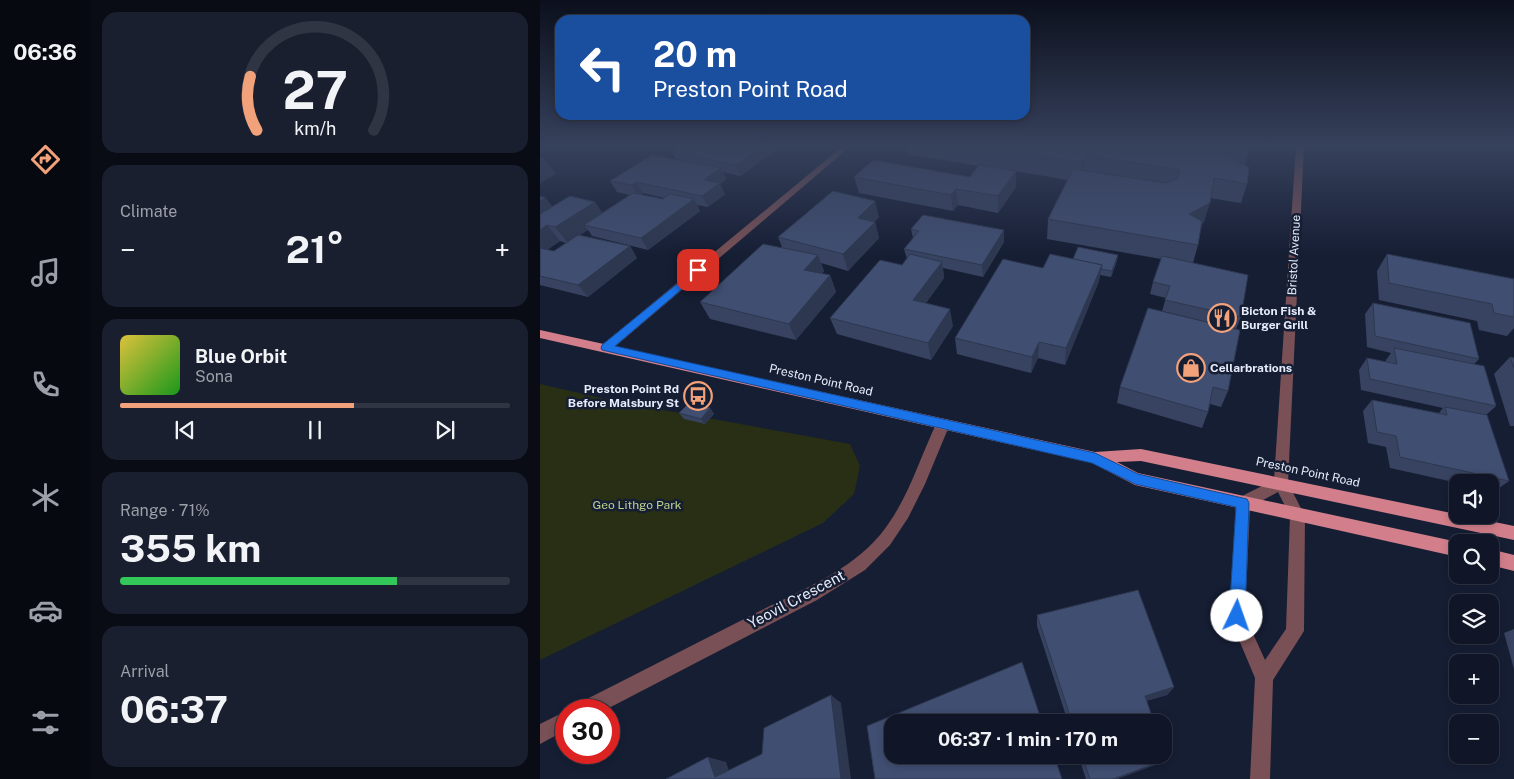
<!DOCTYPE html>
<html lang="en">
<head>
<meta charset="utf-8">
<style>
	:root { --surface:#101627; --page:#191f2f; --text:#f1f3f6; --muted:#9c9fa7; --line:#303544; --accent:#f1a27b }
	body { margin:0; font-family:"Public Sans",sans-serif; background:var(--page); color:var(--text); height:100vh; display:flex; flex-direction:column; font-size:19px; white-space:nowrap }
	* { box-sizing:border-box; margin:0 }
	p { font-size:16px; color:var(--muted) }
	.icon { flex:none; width:28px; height:28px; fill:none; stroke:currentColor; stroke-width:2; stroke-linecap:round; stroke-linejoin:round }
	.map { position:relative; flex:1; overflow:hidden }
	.sheet { display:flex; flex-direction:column; gap:12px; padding:12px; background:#090c15; width:450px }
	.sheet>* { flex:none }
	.top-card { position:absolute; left:15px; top:15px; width:475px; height:105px; border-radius:15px; box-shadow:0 2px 8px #0003,0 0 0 1px var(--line); background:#1a4fa0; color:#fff; overflow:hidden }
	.controls { position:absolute; left:909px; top:474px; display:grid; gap:10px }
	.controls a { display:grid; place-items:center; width:50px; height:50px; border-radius:10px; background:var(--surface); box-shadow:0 2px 8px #0003,0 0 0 1px var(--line); font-size:25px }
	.speed { position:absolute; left:15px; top:699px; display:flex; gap:10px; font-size:25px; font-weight:700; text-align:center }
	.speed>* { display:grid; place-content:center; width:65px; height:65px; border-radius:50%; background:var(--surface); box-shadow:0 2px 8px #0003,0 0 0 1px var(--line); line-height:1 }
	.speed .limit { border:8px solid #d22; background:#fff; color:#111 }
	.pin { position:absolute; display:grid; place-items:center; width:42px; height:42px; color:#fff; margin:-21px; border-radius:10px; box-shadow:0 2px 8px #0006 }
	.me { position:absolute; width:55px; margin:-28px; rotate:3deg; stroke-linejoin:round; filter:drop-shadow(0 0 4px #0008) }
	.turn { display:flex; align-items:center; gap:18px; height:105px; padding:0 15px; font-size:22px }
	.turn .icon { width:65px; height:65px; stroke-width:2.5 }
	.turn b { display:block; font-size:35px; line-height:42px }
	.big { font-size:38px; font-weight:700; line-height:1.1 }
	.sheet .widget { flex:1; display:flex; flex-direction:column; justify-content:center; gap:8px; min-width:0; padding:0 18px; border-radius:15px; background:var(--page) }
	.sheet .dial { align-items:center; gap:0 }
	.dial svg { height:130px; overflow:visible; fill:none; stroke:var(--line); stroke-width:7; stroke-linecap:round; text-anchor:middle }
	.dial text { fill:var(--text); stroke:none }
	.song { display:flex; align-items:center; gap:15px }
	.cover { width:60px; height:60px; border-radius:8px; background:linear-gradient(135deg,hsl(50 70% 55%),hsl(120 70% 35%)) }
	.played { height:5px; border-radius:2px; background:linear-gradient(90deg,var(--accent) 60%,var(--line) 60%) }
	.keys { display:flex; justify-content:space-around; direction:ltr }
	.heat { display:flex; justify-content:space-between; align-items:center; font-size:28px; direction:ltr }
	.charge { height:8px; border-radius:4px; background:linear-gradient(90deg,#34c759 71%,var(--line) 0) }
	.trip { position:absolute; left:344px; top:714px; width:288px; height:50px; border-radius:15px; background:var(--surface); box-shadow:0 2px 8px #0003,0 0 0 1px var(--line); font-weight:700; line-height:50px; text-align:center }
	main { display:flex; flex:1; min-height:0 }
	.tab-bar { display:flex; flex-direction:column; width:90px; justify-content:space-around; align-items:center; background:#060910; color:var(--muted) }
	.tab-bar .icon { width:35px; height:35px }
	.tab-bar .on { color:var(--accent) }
	.tab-bar b { font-size:22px; color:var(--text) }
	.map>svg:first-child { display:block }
</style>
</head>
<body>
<main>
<nav class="tab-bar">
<b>06:36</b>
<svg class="icon on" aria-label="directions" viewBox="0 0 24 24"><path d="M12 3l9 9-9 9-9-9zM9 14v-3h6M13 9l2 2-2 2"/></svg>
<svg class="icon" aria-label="music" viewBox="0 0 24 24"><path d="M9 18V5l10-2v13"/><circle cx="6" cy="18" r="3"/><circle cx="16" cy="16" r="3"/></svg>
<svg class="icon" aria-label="phone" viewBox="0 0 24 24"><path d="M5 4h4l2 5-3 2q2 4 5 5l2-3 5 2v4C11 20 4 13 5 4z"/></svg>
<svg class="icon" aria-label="climate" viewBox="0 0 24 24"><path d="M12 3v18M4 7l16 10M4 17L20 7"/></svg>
<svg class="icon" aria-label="car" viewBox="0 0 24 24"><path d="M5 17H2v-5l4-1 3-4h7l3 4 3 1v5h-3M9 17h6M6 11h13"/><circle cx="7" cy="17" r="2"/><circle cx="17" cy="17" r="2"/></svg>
<svg class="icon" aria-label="filters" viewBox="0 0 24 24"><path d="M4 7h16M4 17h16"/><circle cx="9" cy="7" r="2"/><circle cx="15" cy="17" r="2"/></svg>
</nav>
<section class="sheet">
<div class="widget dial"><svg viewBox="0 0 100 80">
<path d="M14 69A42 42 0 1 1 86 69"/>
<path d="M14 69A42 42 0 0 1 10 36" stroke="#f1a27b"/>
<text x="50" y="56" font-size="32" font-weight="700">27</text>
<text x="50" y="72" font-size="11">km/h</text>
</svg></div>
<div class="widget"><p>Climate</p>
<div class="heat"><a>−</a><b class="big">21°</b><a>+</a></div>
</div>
<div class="widget">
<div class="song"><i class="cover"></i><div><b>Blue Orbit</b><p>Sona</p></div></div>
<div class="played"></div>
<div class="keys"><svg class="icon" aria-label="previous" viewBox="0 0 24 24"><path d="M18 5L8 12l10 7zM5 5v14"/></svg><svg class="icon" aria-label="pause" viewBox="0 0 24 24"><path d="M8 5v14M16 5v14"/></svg><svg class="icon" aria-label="next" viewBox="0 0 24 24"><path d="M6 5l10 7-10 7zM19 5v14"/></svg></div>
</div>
<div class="widget"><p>Range · 71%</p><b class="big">355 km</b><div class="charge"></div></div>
<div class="widget"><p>Arrival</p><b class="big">06:37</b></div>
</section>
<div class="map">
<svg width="974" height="779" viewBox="0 0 974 779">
	<rect width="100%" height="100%" fill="#161e34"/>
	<!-- green -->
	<path fill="#282f14" d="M0,384L74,401L310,444L320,466L314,494L283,523L0,660Z"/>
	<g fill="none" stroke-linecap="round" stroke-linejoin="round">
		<!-- minor -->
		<g fill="#785055" fill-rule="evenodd">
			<path d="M303,146H311L70,351H62L60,348L62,345Z"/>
			<path d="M756,146H764L748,483L765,516L764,631L733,680L730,779H710L715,678L689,616L696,503L698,498L734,480ZM738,492L750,516L746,629L725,660L705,616L710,507Z"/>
			<path d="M403,419L408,420L410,424L385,484L368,518L350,545L325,570L277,600L65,710H37L39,703C97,674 154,644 212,615C256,592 307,574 340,535C368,501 379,459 398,420Z"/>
			<path d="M26,711V730L0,744V724Z"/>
		</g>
		<!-- major -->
		<g fill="#d27f8b" fill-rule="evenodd">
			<path d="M0,330L555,452L601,449L974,526V540L601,461L577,462L598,473L918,542V557L595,485L552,463L0,338Z"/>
			<path d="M950,549L974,555V571L950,565Z"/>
		</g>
	</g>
	<!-- wall -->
	<g fill="#374361" fill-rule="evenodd">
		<path d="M366,146H709L708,155L705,165L707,184L701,203L670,198L664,222L662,224L658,245L653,263L701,317L696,329L622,311L626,298L610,294L613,282L621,259L507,239L508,219L528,180L476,171V187L458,213L418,205L413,211L319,193L314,177H430L439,166L367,154Z"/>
		<path d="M241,147L200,176L183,172L186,179L180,184L185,194L168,207L157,205L160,211L108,250L52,236L48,230L40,235L90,246L97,258L48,297L0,285V196L12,206L63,212L90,195L77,192L70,181L136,159L132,152ZM103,193L125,198L123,199L101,195ZM20,241L26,243L14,251L7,250Z"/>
		<path d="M339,217L334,222H335L339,238L308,271L281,263L284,271L282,274L290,275L296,292L256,340L170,319L160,302L242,247L238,237Z"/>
		<path d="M371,229L464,242L443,277L403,268L404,278L386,303L413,326L391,360L297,334L290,318L362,265L367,259L364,249L373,238Z"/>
		<path d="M847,254L974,279V328L967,336L939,330L937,321L839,300L837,271Z"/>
		<path d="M533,259L577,261L571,277L560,275L559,281L525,365L498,358L491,373L417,354L415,338L503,268Z"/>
		<path d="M833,303L939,359L934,364L956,406L946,415L969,481L955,491L950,490V482L918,483L850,468L846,447L828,443L823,411L832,400L899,413L903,408L821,390L819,370L827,358L846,362V360L851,353L827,347L825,314Z"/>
		<path d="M608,308L688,391L681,407L670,404L668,412L662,428L577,403L580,387Z"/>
		<path d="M970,357L974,358V426H970L954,374Z"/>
		<path d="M170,408L174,414L165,424L144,419L139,413Z"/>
		<path d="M497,615L634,687L627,695L606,701L614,722H528L497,626Z"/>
		<path d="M974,629V669L964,633Z"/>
		<path d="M538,755H622L620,763L577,779H546Z"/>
	</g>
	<!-- shaded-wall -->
	<g fill="#2d374f">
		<path d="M224,146H241V147L200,176L196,165Z"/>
		<path d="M545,155L543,175L540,182L541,162Z"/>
		<path d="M5,159L16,174L0,183V162Z"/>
		<path d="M181,168L186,179L180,184L185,194L168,207L162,196L164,180Z"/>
		<path d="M476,171V187L458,213V196Z"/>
		<path d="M96,182L103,193L98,196L92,185Z"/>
		<path d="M416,189L418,205L413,211L411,195Z"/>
		<path d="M6,198L18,214L0,225V201Z"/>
		<path d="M154,199L160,211L108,250L101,238Z"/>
		<path d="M335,201L339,217L322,234L318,218Z"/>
		<path d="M55,202L66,218L44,225L48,230L28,243L15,227Z"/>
		<path d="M670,203L664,222L644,234L649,214Z"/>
		<path d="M335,222L339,238L308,271L303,254Z"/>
		<path d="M7,225L20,241L0,255V230Z"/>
		<path d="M464,230V242L443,277L442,265Z"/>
		<path d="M90,246L97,258L48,297L38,285Z"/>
		<path d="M278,255L284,271L270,287L264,270Z"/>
		<path d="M578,255L577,261L571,277L572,271Z"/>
		<path d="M402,262L404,278L376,316L373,300Z"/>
		<path d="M562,265L559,281L525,365L526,348Z"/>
		<path d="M290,275L296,292L256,340L249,324Z"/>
		<path d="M410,309L413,326L391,360L388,343Z"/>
		<path d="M499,342L498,358L491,373L492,357Z"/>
		<path d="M170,408L174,414L165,424L161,419Z"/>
		<path d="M634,687L627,695L598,703L605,696Z"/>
		<path d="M291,695L301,703L311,779H301Z"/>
		<path d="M168,757L186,762L192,779L175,777Z"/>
		<path d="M628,759L620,763L577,779H573Z"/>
	</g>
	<!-- building -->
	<g fill="#404e71" stroke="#2d374f">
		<path d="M142,146H224L196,165L132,152Z"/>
		<path d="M432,146H709L708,155L687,152L682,154L709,167L707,184L674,178L670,203L649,214L662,221L658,245L508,219L533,169L626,183L638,178L640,170L545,155L541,162Z"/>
		<path d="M112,155L181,168L164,180L180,183L162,196L96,182L92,185L70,181Z"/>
		<path d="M0,158L5,159L0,162Z"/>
		<path d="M333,160L430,177L439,165L476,171L458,196L416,189L411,195L314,177Z"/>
		<path d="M293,191L335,201L318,218L335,222L303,254L238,237Z"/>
		<path d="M93,193L123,199L130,194L154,199L101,238L44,225Z"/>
		<path d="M0,196L6,198L0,201Z"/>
		<path d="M30,196L55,202L15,227L7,225L0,230V214Z"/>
		<path d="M383,215L464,230L442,265L364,249L379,231L371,229Z"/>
		<path d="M38,235L90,246L38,285L0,276V248L14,251Z"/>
		<path d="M223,244L278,255L264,270L290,275L249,324L160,302Z"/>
		<path d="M538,247L578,255L572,271L561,269L562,265L533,259Z"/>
		<path d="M370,254L402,262L373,300L410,309L388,343L290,318L340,260L362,265Z"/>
		<path d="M510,254L562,265L526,348L499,342L492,357L415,338L463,259L503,268Z"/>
		<path d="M847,254L974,279V317L954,313L952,304L849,283Z"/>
		<path d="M622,256L708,275L701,317L625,300L630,286L613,282Z"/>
		<path d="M833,303L930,323L939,359L835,336Z"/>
		<path d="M608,308L700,330L688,391L673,387L668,412L580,387Z"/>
		<path d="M854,348L944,366L956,406L830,379L827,358L857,364Z"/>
		<path d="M970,357L974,358V368Z"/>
		<path d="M832,400L907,415L905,407L947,415L969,481L860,457L856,436L837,432Z"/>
		<path d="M149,403L170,408L161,419L139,413Z"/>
		<path d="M598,590L634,687L605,696L614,722H532L497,615Z"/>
		<path d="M482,662L502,722H352V755H514L522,779H335L327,726Z"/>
		<path d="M291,695L301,779H126L168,757L175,777L222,754L224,728Z"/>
		<path d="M622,744L628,759L573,779H550L542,755H622Z"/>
	</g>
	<!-- sky -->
	<linearGradient id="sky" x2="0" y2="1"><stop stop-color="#0c101d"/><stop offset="0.57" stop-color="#36415c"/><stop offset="1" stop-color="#36415c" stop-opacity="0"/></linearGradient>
	<rect width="974" height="255" fill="url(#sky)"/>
	<!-- route -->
	<path fill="#1a73e8" stroke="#114b97" d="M158,267L162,268V272L75,346L555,453L598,474L707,499L709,503L705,616L702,621L697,623L692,621L689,616L696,507L595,484L552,463L62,350L61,348L62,345Z"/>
	<!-- icons -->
	<defs>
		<symbol id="restaurant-ring" viewBox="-11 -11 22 22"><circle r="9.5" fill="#161e34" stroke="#f1a27b" stroke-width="1.5"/><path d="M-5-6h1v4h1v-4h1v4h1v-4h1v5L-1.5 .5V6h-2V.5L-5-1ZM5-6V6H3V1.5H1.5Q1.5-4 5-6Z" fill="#f1a27b"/></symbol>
		<symbol id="shop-ring" viewBox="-11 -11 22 22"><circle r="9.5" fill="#161e34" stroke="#f1a27b" stroke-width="1.5"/><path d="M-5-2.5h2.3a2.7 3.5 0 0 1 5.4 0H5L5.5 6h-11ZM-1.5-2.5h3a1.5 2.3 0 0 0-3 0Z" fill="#f1a27b"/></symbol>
		<symbol id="bus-ring" viewBox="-11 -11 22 22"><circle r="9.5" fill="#161e34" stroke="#f1a27b" stroke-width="1.5"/><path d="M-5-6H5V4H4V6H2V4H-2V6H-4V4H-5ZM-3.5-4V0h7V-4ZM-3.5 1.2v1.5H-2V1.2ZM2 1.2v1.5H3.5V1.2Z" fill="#f1a27b"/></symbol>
	</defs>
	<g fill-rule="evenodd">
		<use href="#restaurant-ring" x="666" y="302" width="32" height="32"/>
		<use href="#shop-ring" x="635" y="352" width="32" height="32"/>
		<use href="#bus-ring" x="142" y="380" width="32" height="32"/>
	</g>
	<g text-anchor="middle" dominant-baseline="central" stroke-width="5" stroke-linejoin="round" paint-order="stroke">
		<!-- street labels -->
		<g font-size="12" fill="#e6ecfb" stroke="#161e34">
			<text transform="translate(754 255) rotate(-87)">Bristol Avenue</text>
			<text transform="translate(281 380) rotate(13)">Preston Point Road</text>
			<text transform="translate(768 472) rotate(12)">Preston Point Road</text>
		</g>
		<!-- poi labels -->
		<g font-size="12" font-weight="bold" fill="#e6ecfb" stroke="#161e34" text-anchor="start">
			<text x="701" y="311">Bicton Fish &amp;<tspan x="701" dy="14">Burger Grill</tspan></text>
			<text x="670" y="368">Cellarbrations</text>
			<text x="139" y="389" text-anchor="end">Preston Point Rd<tspan x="139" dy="14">Before Malsbury St</tspan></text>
		</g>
		<!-- park labels -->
		<g font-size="12" fill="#bdd28e" stroke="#161e34">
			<text x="97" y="505">Geo Lithgo Park</text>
		</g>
		<!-- near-street labels -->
		<g font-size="15" fill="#e6ecfb" stroke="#161e34">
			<text transform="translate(256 599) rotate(-28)">Yeovil Crescent</text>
		</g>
	</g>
</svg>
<div class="controls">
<a><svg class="icon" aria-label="sound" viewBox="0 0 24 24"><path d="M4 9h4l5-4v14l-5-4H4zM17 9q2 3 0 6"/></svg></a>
<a><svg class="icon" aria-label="search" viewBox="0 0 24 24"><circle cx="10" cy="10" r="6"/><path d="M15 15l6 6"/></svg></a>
<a><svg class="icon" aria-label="layers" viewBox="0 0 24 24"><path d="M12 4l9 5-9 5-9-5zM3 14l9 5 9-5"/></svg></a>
<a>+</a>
<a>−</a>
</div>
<div class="speed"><div class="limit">30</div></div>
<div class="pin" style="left:158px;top:270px;background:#d93025"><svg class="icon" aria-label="arrive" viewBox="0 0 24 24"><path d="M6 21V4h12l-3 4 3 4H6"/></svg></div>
<svg class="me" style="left:697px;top:616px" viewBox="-20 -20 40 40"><circle r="19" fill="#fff"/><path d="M0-13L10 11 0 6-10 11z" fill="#1a73e8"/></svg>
<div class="trip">06:37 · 1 min · 170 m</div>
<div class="top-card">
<div class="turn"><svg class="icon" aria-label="left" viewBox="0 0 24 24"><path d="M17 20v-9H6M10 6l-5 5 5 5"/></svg><div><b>20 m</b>Preston Point Road</div></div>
</div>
</div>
</main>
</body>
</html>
